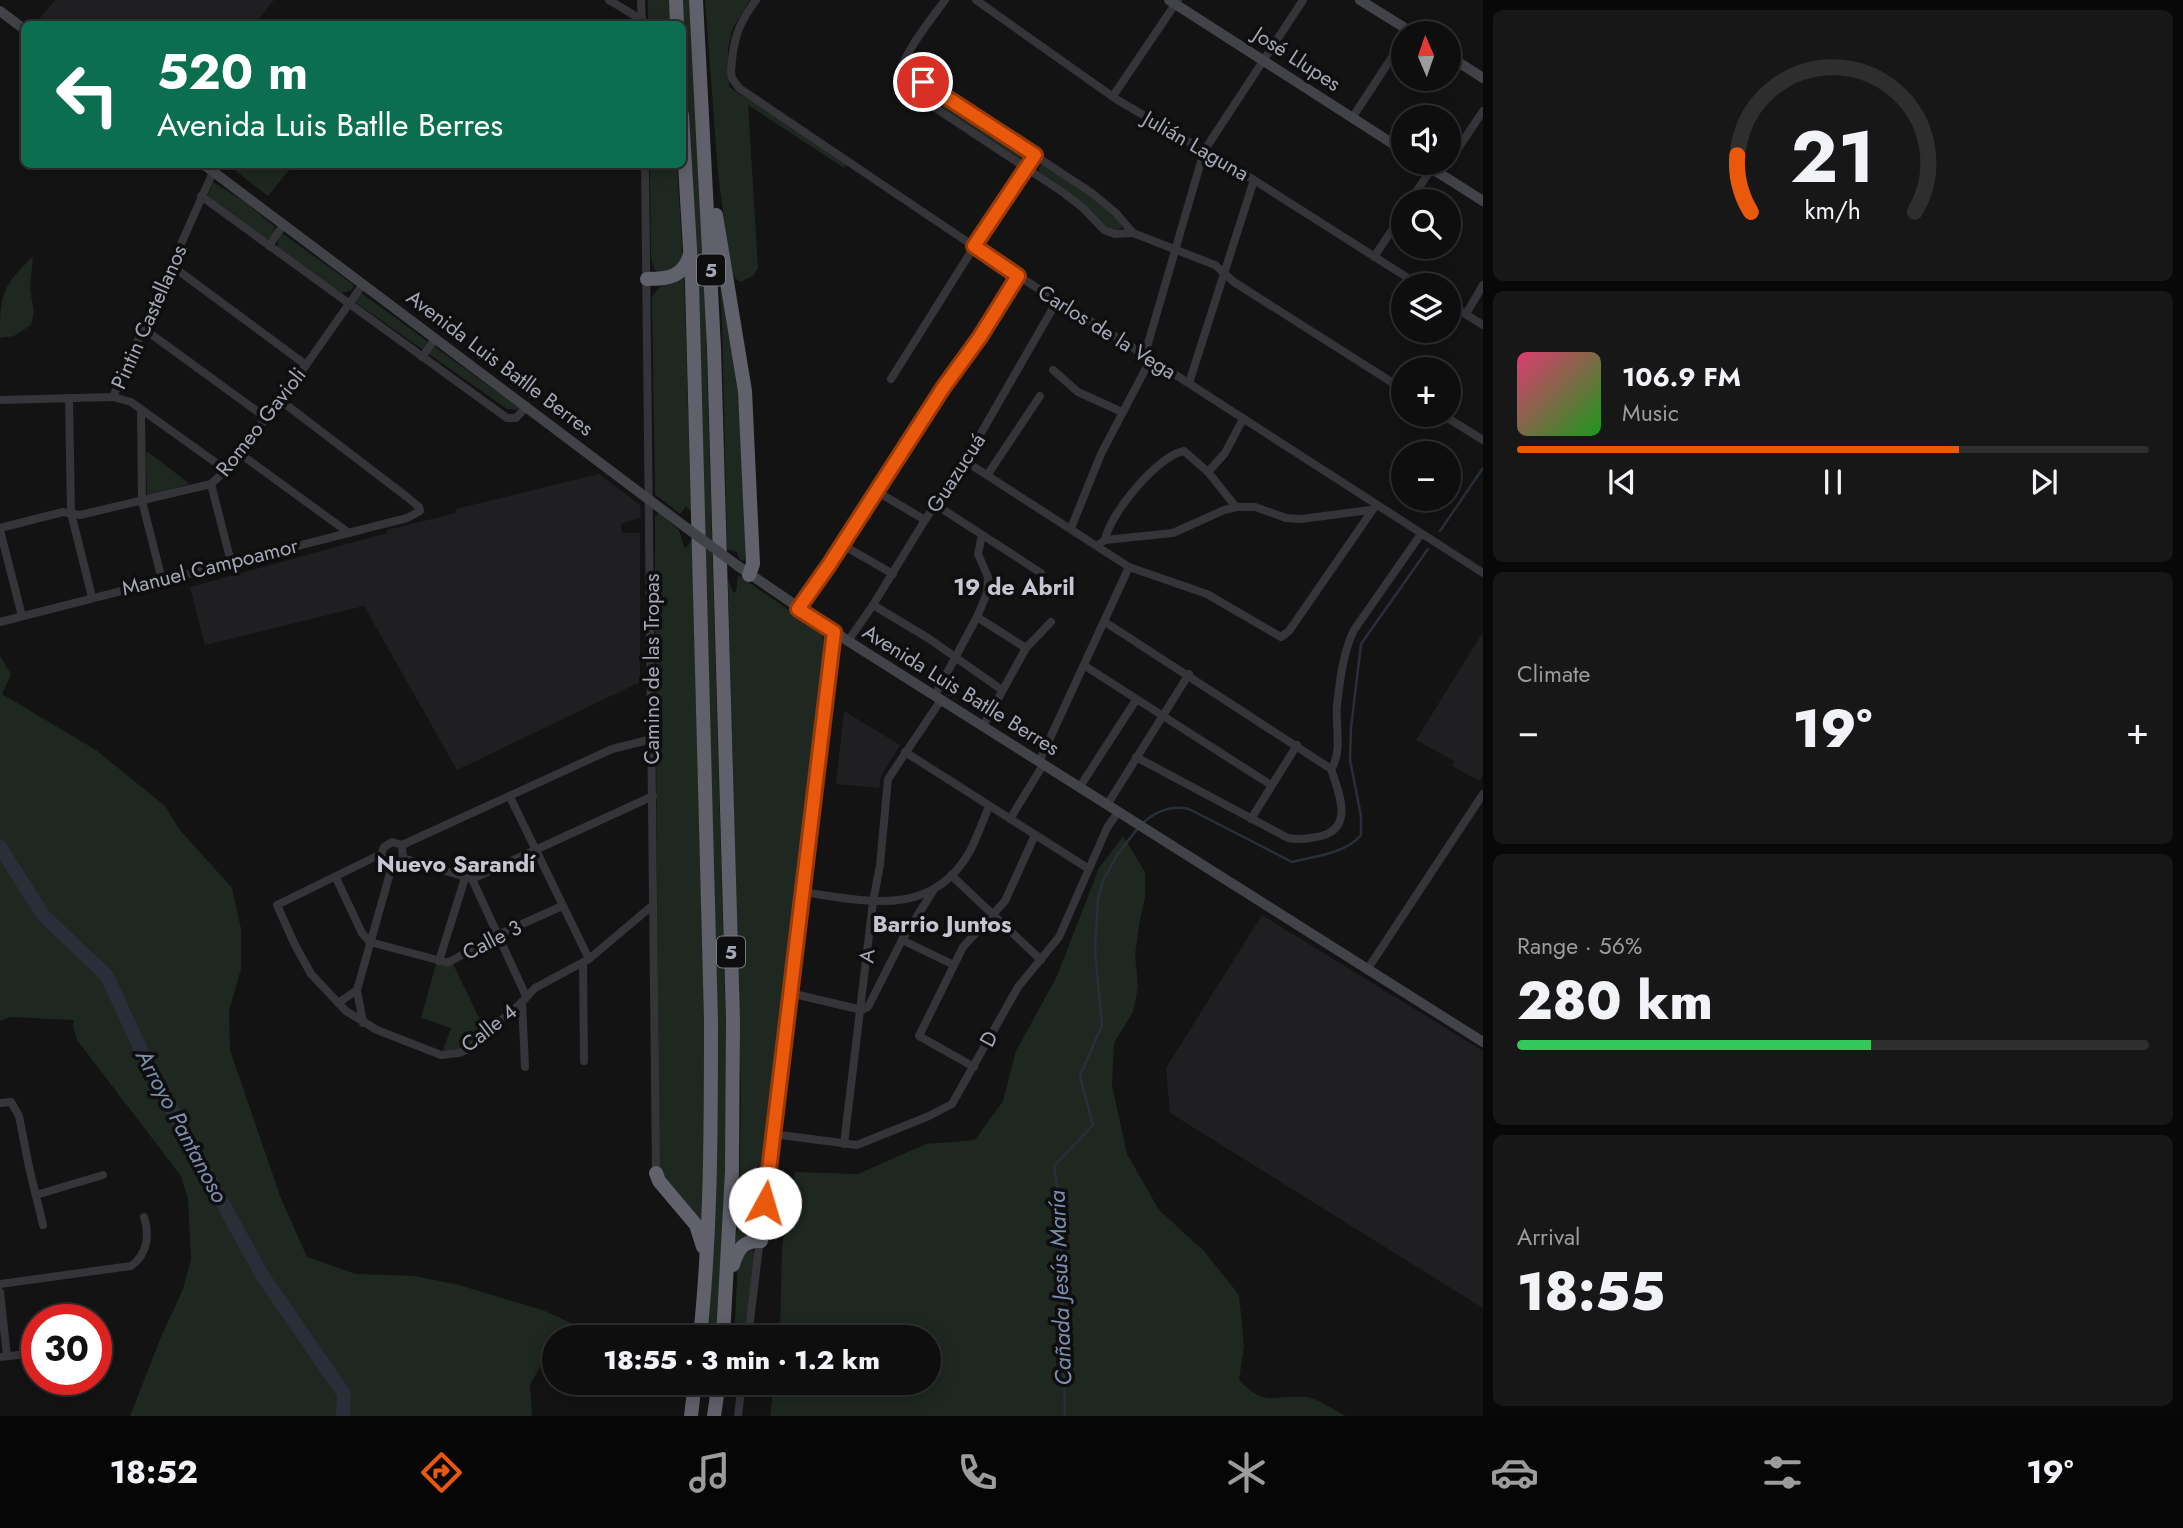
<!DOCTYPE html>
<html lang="en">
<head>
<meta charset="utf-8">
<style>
	:root { --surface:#0e0e0f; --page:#171718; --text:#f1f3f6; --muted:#9b9c9e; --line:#2e2e2f; --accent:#ea580c }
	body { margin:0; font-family:Jost,sans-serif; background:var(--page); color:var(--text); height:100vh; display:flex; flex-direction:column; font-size:26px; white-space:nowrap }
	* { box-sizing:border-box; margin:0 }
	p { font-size:23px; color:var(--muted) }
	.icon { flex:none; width:38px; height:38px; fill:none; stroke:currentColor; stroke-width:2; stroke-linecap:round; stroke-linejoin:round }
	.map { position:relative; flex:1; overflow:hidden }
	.side { display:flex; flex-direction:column; gap:10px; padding:10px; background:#080808; width:700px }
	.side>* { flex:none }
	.guide { position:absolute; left:21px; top:21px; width:665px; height:147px; border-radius:10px; box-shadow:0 4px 18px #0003,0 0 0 2px var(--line); background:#0b6e4f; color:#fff; overflow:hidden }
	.needle { width:46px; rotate:358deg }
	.controls { position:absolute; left:1391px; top:21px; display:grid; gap:14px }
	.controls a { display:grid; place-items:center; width:70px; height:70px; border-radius:50%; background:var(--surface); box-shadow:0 4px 18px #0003,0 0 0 2px var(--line); font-size:35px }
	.speed { position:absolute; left:21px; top:1304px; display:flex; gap:14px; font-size:35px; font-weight:700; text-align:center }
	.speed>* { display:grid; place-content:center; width:91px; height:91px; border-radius:50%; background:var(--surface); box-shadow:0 4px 18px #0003,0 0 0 2px var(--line); line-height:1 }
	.speed .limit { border:10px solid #d22; background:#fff; color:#111 }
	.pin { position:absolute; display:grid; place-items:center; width:60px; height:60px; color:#fff; margin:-30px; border:4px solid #fff; border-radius:50%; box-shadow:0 2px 7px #0007 }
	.me { position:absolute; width:77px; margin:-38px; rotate:6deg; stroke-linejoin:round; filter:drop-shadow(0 0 5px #0008) }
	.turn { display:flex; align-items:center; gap:24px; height:147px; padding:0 21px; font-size:32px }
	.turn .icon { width:91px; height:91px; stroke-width:2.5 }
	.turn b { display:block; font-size:49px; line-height:60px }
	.big { font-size:52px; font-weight:800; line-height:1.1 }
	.side .card { flex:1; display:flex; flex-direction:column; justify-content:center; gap:10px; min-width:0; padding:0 24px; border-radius:10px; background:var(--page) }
	.side .dial { align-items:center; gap:0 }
	.dial svg { height:182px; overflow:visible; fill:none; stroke:var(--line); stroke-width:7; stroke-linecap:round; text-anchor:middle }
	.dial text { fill:var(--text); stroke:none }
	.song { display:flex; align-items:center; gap:21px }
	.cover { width:84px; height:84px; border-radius:10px; background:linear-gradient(135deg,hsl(340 70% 55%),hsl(120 70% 35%)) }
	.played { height:7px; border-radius:4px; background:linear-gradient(90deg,var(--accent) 70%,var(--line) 70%) }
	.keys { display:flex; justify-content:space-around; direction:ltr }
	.heat { display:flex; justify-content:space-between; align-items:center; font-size:38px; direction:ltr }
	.charge { height:10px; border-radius:5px; background:linear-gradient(90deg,#34c759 56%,var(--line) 0) }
	.trip { position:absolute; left:542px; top:1325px; width:399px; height:70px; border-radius:35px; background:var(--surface); box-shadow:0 4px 18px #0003,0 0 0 2px var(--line); font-weight:800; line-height:70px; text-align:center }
	.tabs { display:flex; height:112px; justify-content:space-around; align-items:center; background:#060606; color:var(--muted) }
	.tabs .icon { width:49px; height:49px }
	.tabs .on { color:var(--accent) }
	.tabs b { font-size:32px; color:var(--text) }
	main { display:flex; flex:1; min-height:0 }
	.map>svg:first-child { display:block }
</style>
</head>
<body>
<main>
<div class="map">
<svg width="1483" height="1416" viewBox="0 0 1483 1416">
	<rect width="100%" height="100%" fill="#131314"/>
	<!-- built -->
	<g fill="#1f1f21">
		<path d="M55,0H274L255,24H35Z"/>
		<path d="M599,474L640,505L641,517L621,524L622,533H640V682L457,770L364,606L205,645L190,587L387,533V530L456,513V509Z"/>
		<path d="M1483,632V775L1479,781L1452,766L1454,761L1416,740Z"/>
		<path d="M844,711L900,745L881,776L879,788L836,784Z"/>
		<path d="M1262,915L1483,1051V1308L1170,1113L1166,1068Z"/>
	</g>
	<!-- green -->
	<g fill="#1f2721">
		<path d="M648,0H671L672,24H648Z"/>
		<path d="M680,0H691L702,190L727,1071L728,1151L717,1337H707L710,1298L693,229Z"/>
		<path d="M705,0H750L732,30L728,49L729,87L847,163L844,168L748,105L758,268L753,276L740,282L734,277L731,271L718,173Z"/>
		<path d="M905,73L1024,153L1023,159L1018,158L901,82V74Z"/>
		<path d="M1043,164L1097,197L1122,224V228L1115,231L1105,226L1074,195L1040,172L1038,168Z"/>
		<path d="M228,165H293L268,196Z"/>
		<path d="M650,165H677L683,261L682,265L661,274L654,269L651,258Z"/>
		<path d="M213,182L245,202L275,227L271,237L265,240L207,197Z"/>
		<path d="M282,233L354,285L352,290L342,293L279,250L277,243Z"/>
		<path d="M33,256L30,289L34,312L31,325L14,336L0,338C0,294 1,288 33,256Z"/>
		<path d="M718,256L740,390L744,433L745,559L743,561L739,559L737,552L727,549L722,320Z"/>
		<path d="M684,274L691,512L686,506L680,514L655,494L652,298C658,284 671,280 684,274Z"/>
		<path d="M360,292L519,408L518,410L507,409L355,302Z"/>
		<path d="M146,452H148L190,484L147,496Z"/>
		<path d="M659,513L679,530L684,547H687L691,540L692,544L707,1136L705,1231L668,1186L659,1168L655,591V517Z"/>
		<path d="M738,575L822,633L826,648L755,1233L734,1247L739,1217L741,1094L728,579L733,592H736Z"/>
		<path d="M0,656L11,674L2,694L96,750L165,806L179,829L232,888L241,929V969L229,1011L230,1050L280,1196L307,1257L356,1274L415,1276L459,1285L545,1311L588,1331L577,1337H555V1350L547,1354L530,1385L532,1416H130L161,1337L183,1289L191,1259L188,1199L181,1176L77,1040L73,1027L74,1020L11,1017L0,1021Z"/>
		<path d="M1123,836L1145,872V897L1140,920L1135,954L1138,987L1133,1012L1114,1043L1112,1085L1127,1154L1159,1210L1204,1251L1239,1295L1244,1346L1239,1380C1266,1408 1272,1395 1305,1397C1318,1398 1334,1410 1346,1416H770L774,1383L929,1382V1337H780L782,1248L795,1172L858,1174L926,1144L975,1140L1003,1101L1016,1051L1057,976L1099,868Z"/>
		<path d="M436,964H453L486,1032C473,1041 460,1053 443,1050L451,1028L421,1018Z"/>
		<path d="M748,1249H752L755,1254L744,1337H734L738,1263Z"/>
	</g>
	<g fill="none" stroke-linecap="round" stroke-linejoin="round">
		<!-- stream -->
		<g stroke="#292f38" stroke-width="2.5">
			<path d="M1440,531L1483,468"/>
			<path d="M1143,823C1156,811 1171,805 1189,809L1292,862C1315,856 1345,854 1361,835V816L1350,760L1351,728L1361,644L1428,549"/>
			<path d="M1065,1416L1060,1204L1054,1166L1093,1125L1080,1076L1102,1025L1095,951L1098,899L1103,881L1117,855L1138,828"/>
		</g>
		<!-- river -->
		<path stroke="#292f38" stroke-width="14" d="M0,847L43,915L107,976L153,1076L262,1275L344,1394L343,1416"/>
		<!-- street -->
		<g stroke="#343439" stroke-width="8">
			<path d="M609,0L642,20"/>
			<path d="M641,0L642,24"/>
			<path d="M756,0C737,26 733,40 731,72L732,78L739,88L1018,276L1148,357L1483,573"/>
			<path d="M945,0C933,17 894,64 899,84L1064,193L1082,207L1104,230L1115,234L1133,233"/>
			<path d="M976,0L1116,99L1254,180L1419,285"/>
			<path d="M902,68L1092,193L1116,213L1133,233L1215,265L1234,282L1404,390"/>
			<path d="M1113,96L1178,0"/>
			<path d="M1352,118L1404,39"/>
			<path d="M1449,162L1483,111"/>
			<path d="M645,164L656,1173"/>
			<path d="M201,196L507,418H516L527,406"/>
			<path d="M1410,201L1432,168"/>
			<path d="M269,246L283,225"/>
			<path d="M1374,257L1404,212"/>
			<path d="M172,266L306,365"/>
			<path d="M1449,304L1483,325"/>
			<path d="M1466,314L1483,285"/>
			<path d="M144,329L265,417"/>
			<path d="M422,357L436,338"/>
			<path d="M1053,370L1078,392L1122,412"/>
			<path d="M891,379L1018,177L1035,155"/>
			<path d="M1189,383L1254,180"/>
			<path d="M113,397L131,402L226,470"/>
			<path d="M69,398L71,513L92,597"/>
			<path d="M0,400L113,397L213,172"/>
			<path d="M141,410L142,501L162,580"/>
			<path d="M1443,415L1483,440"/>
			<path d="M239,453L349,533"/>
			<path d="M965,461L1129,567L1207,594L1281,637L1289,631L1376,505"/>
			<path d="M1208,472L1225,453L1243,419"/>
			<path d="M988,474L1040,396"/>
			<path d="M211,484L231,562"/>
			<path d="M876,491L925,520"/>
			<path d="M936,505L1041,573"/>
			<path d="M0,528L63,512L80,515L211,484L226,470L306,365L363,284"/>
			<path d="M1071,528L1101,454L1146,368L1147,347L1204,151L1303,0"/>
			<path d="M0,530L22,616"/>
			<path d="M1105,540C1109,515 1158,455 1184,451L1208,472L1236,507"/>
			<path d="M841,544L893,574"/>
			<path d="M1098,545L1105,540L1173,533L1224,510L1236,507H1255L1286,518L1301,519L1370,510"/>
			<path d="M873,605L928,638L1002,690"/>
			<path d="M798,609L829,565L943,388L980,336L1018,276"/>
			<path d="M977,617L1026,648"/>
			<path d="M0,622L407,518L420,511L419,507L407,497L280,400"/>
			<path d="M1105,622L1331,769"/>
			<path d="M848,641L873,605L925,520L965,461L1057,301"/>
			<path d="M1085,666L1271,785"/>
			<path d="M935,695L977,617L987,593L988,577L978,554L982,535"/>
			<path d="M983,726L1026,648L1051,622"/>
			<path d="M905,752L1089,869"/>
			<path d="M1136,757L1288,838C1298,840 1307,839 1316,837C1355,831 1340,795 1331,769C1343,752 1335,725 1337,705C1340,680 1343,652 1354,630L1421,534"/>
			<path d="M1039,762L1129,567"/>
			<path d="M1079,788L1136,700"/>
			<path d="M510,797L589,959"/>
			<path d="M1107,805L1189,674"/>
			<path d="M1010,819L1043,765"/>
			<path d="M1251,819L1297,745"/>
			<path d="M402,845L612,749L652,739"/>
			<path d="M381,854L277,905L294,943L311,974L346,1011L377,1030L441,1055L459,1053L470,1048L522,1002L535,988L589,959L653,905"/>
			<path d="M381,854C386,864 396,871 403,858L402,845"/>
			<path d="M381,854L384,847L392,842L402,845"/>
			<path d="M403,858L472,879L653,796"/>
			<path d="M951,875L1041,960"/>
			<path d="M336,878L362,933L370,942L445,962H449L498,935L562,906"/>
			<path d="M472,879L526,996"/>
			<path d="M802,892C866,901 932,919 970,851C977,837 983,821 989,806"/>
			<path d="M902,940L954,965"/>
			<path d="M439,961L465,878"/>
			<path d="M583,963L584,1061"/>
			<path d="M1367,970L1483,794"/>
			<path d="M357,990L363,1023"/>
			<path d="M790,993L862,1010L868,1007L902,940L933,891"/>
			<path d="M522,1002L525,1067"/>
			<path d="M338,1003L357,990L392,866"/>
			<path d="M974,1067L919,1036L963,947L1005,901L1035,835"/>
			<path d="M0,1103L11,1102L19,1116L29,1167L43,1225"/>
			<path d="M773,1134L857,1145L929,1116L952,1104L1018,987L1059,937L1107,828L1118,812"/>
			<path d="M844,1144L873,902L880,865L888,779L941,700"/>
			<path d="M36,1195L103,1175"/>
			<path d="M0,1284L131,1266C147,1255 150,1235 144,1217"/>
			<path d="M0,1292L7,1356"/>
			<path d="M748,1337L834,632"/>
			<path d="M0,1357L37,1353"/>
			<path d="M738,1416L742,1382"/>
		</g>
		<!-- secondary -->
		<g stroke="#424249" stroke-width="10">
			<path d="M1169,0L1404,151"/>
			<path d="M1360,0L1413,33"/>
			<path d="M0,11L24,29"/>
			<path d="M1449,56L1483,78"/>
			<path d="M1423,163L1483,201"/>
			<path d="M203,164L680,523"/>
			<path d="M738,566L848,641L1483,1042"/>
		</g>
		<!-- highway -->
		<g stroke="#60616a" stroke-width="14">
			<path d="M676,0L677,24"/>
			<path d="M696,0L714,348L733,1021L732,1172L723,1337"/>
			<path d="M682,115L692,282L711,1021C711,1127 711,1232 700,1337"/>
			<path d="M716,215L745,391L753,564L749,575"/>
			<path d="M647,279C668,279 684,277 690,254"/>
			<path d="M656,1173L659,1181L696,1225L703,1247"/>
			<path d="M733,1265C738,1249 743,1240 761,1241"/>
			<path d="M691,1416L695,1382"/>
			<path d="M714,1416L719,1382"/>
		</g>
		<!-- secondary-bridge -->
		<path stroke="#424249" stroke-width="10" d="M680,523L738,566"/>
	</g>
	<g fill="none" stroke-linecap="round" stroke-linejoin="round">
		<defs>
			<path id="route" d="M765,1203L834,632L798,609L829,565L943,388L980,337L1018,276L974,246L1035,155L923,82"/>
		</defs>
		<!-- route casing -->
		<use href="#route" stroke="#983908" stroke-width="18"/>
		<!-- route -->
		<use href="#route" stroke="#ea580c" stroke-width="12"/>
	</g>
	<g text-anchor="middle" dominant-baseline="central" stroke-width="7" stroke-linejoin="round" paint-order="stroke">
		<!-- shield labels -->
		<g fill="#0e0e0f" stroke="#777983" stroke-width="2">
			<rect x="697" y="254.5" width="28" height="31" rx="5"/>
			<rect x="717" y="936.5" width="28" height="31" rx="5"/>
		</g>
		<g font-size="19" font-weight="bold" fill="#a4a7b5">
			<text x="711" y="270">5</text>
			<text x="731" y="952">5</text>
		</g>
		<!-- street labels -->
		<g font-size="21" fill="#a4a7b5" stroke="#0e0e0f">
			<text transform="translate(1297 59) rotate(33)">José Llupes</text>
			<text transform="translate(1196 146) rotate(30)">Julián Laguna</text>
			<text transform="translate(149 317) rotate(-66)">Pintin Castellanos</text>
			<text transform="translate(1107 332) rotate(32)">Carlos de la Vega</text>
			<text transform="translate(500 363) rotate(37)">Avenida Luis Batlle Berres</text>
			<text transform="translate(261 422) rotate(-52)">Romeo Gavioli</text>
			<text transform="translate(956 473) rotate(-57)">Guazucuá</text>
			<text transform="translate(210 567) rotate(-14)">Manuel Campoamor</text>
			<text transform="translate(652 669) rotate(-90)">Camino de las Tropas</text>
			<text transform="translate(961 690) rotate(32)">Avenida Luis Batlle Berres</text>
			<text transform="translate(492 940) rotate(-27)">Calle 3</text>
			<text transform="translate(867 956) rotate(-84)">A</text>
			<text transform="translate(489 1028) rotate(-38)">Calle 4</text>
			<text transform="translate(989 1039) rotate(-62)">D</text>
		</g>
		<!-- neighbourhood labels -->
		<g font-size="23" font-weight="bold" fill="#c5c6d1" stroke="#0e0e0f">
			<text x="1014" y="587">19 de Abril</text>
			<text x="456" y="864">Nuevo Sarandí</text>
			<text x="942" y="924">Barrio Juntos</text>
		</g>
		<!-- water labels -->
		<g font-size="23" font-style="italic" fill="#7b8eb0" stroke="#0e0e0f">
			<text transform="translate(182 1126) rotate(62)">Arroyo Pantanoso</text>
			<text transform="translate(1060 1288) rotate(-92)">Cañada Jesús María</text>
		</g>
	</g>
</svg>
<div class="controls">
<a><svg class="needle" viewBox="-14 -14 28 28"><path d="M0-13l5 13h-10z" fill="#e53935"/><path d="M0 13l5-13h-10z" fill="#9b9c9e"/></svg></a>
<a><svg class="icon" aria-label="sound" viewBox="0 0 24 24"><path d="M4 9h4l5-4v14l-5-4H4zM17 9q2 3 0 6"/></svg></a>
<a><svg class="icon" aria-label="search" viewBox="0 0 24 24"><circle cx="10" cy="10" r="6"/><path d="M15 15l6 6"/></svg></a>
<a><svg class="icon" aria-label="layers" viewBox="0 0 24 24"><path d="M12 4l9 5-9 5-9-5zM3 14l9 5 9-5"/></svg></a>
<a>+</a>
<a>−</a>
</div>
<div class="speed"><div class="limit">30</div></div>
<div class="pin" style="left:923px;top:82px;background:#d93025"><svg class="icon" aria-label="arrive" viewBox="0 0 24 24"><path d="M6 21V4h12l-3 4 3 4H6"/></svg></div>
<svg class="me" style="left:765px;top:1203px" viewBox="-20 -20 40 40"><circle r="19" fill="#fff"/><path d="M0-13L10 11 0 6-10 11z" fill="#ea580c"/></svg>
<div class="trip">18:55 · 3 min · 1.2 km</div>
<div class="guide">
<div class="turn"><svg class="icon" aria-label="left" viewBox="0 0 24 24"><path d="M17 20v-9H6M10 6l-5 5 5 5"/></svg><div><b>520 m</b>Avenida Luis Batlle Berres</div></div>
</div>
</div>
<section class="side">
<div class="card dial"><svg viewBox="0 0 100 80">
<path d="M14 69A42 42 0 1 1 86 69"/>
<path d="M14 69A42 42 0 0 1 8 44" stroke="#ea580c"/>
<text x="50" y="56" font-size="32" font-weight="700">21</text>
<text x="50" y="72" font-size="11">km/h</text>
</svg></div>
<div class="card">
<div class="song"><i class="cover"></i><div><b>106.9 FM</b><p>Music</p></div></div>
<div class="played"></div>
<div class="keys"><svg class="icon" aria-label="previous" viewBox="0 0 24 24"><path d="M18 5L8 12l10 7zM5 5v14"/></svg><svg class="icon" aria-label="pause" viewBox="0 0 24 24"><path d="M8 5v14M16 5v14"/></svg><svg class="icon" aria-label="next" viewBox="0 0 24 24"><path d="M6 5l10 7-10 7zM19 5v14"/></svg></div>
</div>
<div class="card"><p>Climate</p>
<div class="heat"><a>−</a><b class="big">19°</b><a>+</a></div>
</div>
<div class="card"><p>Range · 56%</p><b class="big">280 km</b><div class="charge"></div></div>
<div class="card"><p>Arrival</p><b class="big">18:55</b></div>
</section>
</main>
<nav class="tabs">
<b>18:52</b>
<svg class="icon on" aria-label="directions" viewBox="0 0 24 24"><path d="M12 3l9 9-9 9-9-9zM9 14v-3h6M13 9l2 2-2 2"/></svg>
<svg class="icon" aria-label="music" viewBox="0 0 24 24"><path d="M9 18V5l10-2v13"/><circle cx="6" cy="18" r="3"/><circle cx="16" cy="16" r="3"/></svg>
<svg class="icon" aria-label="phone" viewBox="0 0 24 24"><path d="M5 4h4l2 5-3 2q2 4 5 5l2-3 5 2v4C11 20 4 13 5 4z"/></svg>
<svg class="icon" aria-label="climate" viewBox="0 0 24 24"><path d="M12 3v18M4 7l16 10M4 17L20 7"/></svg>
<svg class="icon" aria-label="car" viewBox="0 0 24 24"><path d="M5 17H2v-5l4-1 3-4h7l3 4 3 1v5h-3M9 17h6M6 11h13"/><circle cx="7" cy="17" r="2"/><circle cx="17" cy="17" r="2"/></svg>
<svg class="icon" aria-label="filters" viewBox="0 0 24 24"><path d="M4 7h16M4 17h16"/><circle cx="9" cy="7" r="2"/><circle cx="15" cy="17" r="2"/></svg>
<b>19°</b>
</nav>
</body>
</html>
